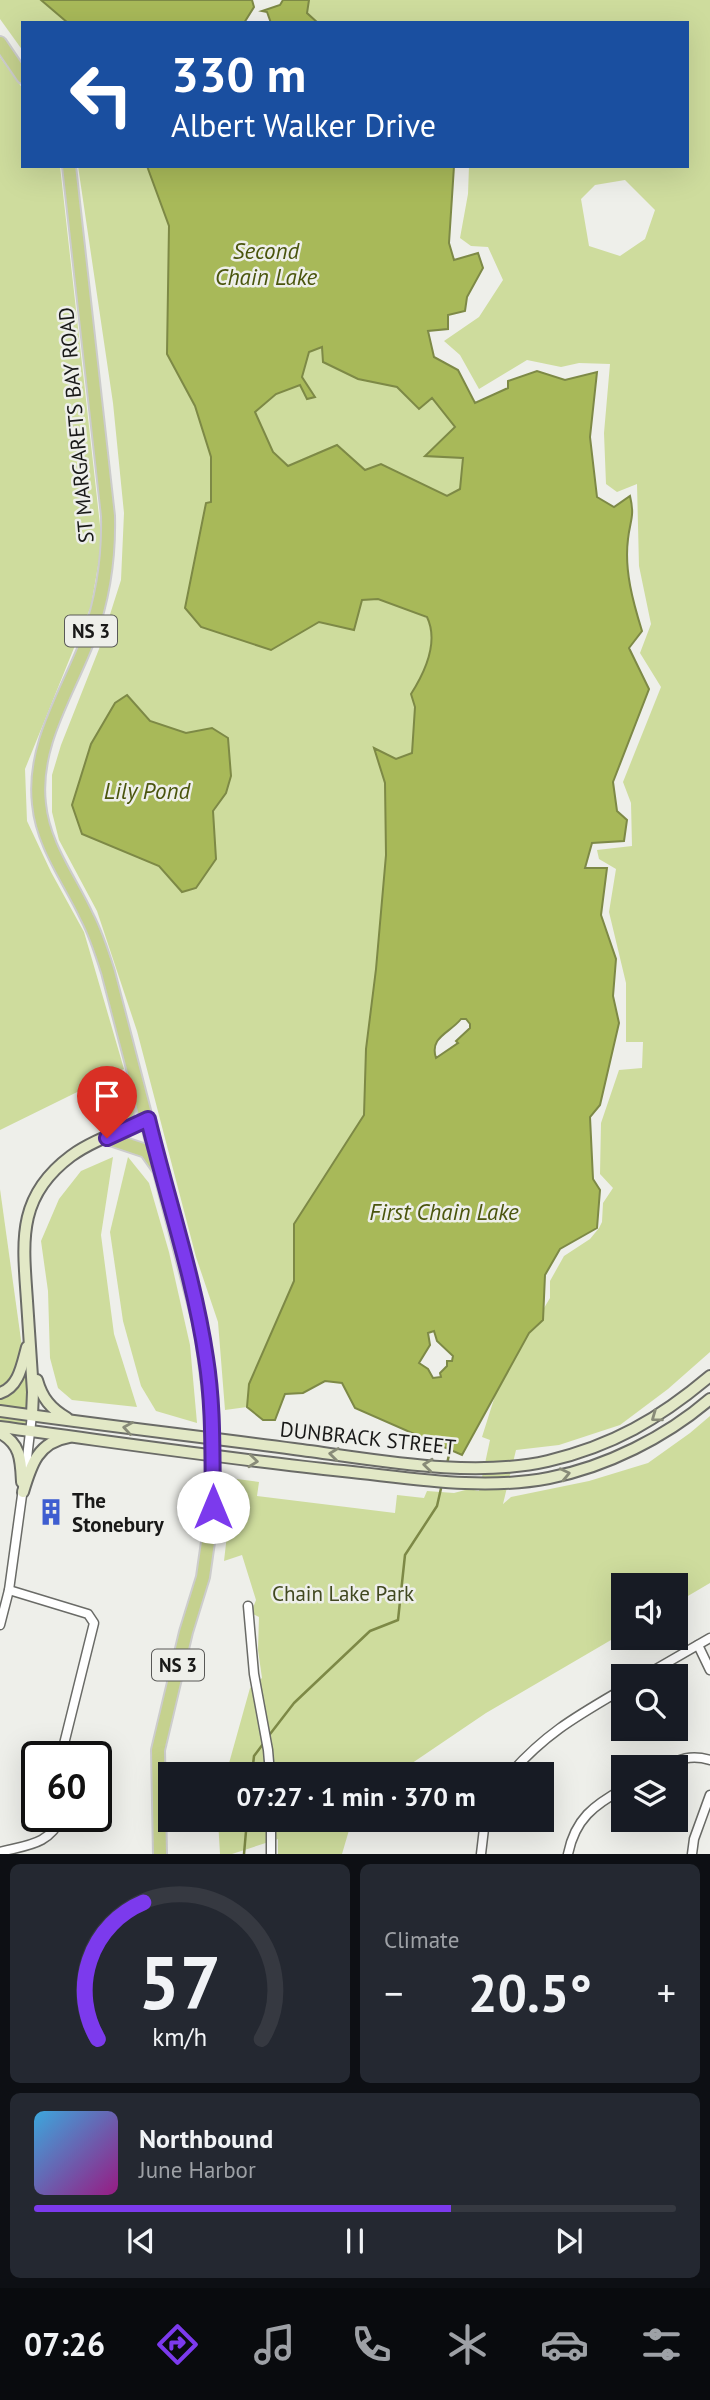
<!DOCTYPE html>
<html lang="en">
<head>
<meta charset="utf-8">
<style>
	:root { --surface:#171b24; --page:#242831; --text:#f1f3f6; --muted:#9ea1a6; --line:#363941; --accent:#7c3aed }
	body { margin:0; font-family:"PT Sans",sans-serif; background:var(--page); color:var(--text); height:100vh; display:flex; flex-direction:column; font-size:26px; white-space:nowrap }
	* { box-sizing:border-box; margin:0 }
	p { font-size:23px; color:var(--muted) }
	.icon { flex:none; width:38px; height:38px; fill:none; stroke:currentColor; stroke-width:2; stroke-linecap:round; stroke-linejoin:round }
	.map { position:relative; height:1854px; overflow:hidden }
	.sheet { display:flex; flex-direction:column; gap:10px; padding:10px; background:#0d0f14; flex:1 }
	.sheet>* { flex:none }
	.top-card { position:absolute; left:21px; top:21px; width:668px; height:147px; border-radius:0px; box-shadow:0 7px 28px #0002; background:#1a4fa0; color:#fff; overflow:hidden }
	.buttons { position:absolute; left:611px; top:1573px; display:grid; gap:14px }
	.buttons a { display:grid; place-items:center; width:77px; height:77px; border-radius:0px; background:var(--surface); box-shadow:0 7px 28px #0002; font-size:35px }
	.speed { position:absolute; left:21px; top:1741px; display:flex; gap:14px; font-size:35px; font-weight:700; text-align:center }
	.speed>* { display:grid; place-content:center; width:91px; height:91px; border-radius:50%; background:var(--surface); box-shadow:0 7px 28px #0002; line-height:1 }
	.speed .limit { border:4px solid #111; border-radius:10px; background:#fff; color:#111 }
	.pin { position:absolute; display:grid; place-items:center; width:60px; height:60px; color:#fff; margin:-72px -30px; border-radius:50% 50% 50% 0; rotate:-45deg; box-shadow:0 0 7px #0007 }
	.pin .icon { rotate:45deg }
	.me { position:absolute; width:77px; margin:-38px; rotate:0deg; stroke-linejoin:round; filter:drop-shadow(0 0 5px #0008) }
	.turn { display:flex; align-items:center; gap:24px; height:147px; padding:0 35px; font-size:32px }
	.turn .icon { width:91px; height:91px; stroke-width:2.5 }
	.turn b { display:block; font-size:49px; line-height:60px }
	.big { font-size:52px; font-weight:700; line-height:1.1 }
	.sheet .card { flex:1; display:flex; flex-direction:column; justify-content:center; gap:10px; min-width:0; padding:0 24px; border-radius:10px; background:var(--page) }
	.sheet .dial { align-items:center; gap:0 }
	.dial svg { height:182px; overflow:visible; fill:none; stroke:var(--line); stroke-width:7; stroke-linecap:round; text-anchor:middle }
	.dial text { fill:var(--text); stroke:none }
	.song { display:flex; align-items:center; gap:21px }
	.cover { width:84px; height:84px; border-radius:10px; background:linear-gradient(135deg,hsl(200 70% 55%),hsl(310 70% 35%)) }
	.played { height:7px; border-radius:4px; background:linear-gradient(90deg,var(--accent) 65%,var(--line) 65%) }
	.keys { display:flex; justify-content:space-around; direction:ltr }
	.heat { display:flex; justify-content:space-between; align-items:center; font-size:38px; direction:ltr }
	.sheet .tiles { flex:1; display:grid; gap:10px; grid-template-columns:1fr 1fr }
	.card:last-child { grid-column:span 2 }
	.trip { position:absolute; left:158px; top:1762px; width:396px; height:70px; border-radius:0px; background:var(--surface); box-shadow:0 7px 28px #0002; font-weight:700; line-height:70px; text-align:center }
	.tabs { display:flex; height:112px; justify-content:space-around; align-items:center; background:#090b0e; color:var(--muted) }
	.tabs .icon { width:49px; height:49px }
	.tabs .active { color:var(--accent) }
	.tabs b { font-size:32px; color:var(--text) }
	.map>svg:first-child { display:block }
</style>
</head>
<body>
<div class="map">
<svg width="710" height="1854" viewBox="0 0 710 1854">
	<rect width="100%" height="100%" fill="#eeefea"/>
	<!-- green -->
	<g fill="#cedc9d" fill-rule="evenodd">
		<path d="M0,0H41L68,23H23V51L0,19Z"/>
		<path d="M309,0H710V1352L668,1389L620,1425L559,1445L516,1450L503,1504L511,1497L589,1481L648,1463L690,1433L710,1416V1583L676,1603V1586H623V1633L486,1713L396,1774H226L250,1688L262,1678L258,1650L259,1617L251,1613L256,1600L242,1555L224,1561L230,1509L236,1508L237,1479L259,1482L257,1496L395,1513L397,1495L424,1498L427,1491L454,1493L469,1489L479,1491L490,1440L482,1437L499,1383L550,1298V1281L564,1256L590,1239L599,1228L602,1222L603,1203L613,1188L600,1174L601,1123L619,1070L642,1068L643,1042H626V983L609,912L616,869L599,859L597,850L632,846L631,803L623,782L661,687L640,653L651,624L639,566L637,484L617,492L606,484L604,433L610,364L579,363L561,367L527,360L479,389L460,355L444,341L479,317L503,280L488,247L471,246L460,238L468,194L469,166H688V23H318L307,13ZM625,180L655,210L645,239L620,256L589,246L581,199L595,185Z"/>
		<path d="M0,57L23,89V166H60L102,543L91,606L25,769L27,821L51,872L84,932L124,1069L0,1130Z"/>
		<path d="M78,166H147L169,226L167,354L195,406L211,457V502L271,650C295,636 348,599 375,599C391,600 412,612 427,618C439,643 425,672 411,694L415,707L412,753L397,759L374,749L385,783L386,855L376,969L366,1049L364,1115L294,1224V1281L249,1384L247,1407L225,1410L218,1322L196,1257L137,1031L97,911L59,840L52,812V775L61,745L99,649L121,580L124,513L113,403ZM128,695L150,721L186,733L212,728L226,793L213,811L216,859L159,866L82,834Z"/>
		<path d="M323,346L358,379L397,387L418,409L432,398L456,427L426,456L463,458L460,489L447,496L365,470L337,445L288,466L273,452L254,412L276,394L300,385L314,397L302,378L309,352Z"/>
		<path d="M113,1157L101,1235L114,1334L137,1407L72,1400L58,1388L50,1358L48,1291L41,1241L59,1199L81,1171Z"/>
		<path d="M128,1157L149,1183L169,1252L190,1345L197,1423L156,1411L141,1386L123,1321L110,1232Z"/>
		<path d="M0,1189L33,1426L0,1423Z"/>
		<path d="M218,1820H352L342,1854H278V1839L232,1854H220Z"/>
	</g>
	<!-- water -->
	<g fill="#a8b959" stroke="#7d8946" stroke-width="2" fill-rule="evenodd">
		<path d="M41,0H252L254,7L244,23H68Z"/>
		<path d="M283,0H309L307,13L318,23H271L267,12L262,11L280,5Z"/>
		<path d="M147,166H454L449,243L454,260L478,253L483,268L467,297L465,311L448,315V329L428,331L434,357L458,370L475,403L508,388V381L537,371L565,380L597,372L590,437L597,497L614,507L630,496C635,517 630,520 628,539C624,570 633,602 642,631L629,648L649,689L613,782L617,811L627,820L624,841L592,843L585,868H607L601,915L616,959L613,996L619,1023L600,1105L590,1117L593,1179L600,1190L597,1228L560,1249L545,1275L543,1320L529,1333L462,1455L355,1408L342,1383L325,1381L303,1393L285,1394L275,1420H263L247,1407L249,1384L294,1281V1224L364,1115L366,1049L376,969L386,855L385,783L374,748L396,759L412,753L415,707L411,694C425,672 439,642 427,617L378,599L362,600L354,630L319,622L271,650L201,627L185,608L206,503L211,502V457L195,406L167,354L169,226ZM322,347L323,362L358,379L397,387L419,409L432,398L455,427L425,456L463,458L460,489L447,496L381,464L365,470L337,445L288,466L273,452L255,412L276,394L300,385L307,399L315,397L302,377L309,352ZM461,1019H466L470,1024V1028L456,1041L458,1043L436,1058C429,1037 450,1033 461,1019ZM434,1331L437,1341L453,1356L452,1361H447V1366L440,1373L441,1377L433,1378L428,1369L419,1363L430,1345L428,1333Z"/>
		<path d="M127,695L150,721L186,733L212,728L228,738L231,776L226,793L213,811L216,859L196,888L182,892L159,866L82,834L72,805L91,744L115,703Z"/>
	</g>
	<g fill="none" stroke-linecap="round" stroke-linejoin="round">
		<!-- stream -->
		<g stroke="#7d8946" stroke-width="2.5">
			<path d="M447,1464L450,1450"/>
			<path d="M267,1738L294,1703L370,1631L398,1620L405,1555L437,1506L442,1484"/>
			<path d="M252,1774L254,1756L263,1744"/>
			<path d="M244,1854L247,1820"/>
		</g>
		<defs>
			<g id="street">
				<path d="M25,1475L32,1415"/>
				<path d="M9,1590L88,1614L94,1623L63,1748V1757"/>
				<path d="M248,1606L254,1674L268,1750L270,1774"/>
				<path d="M0,1625L9,1590L23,1488"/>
				<path d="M698,1645L710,1670"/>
				<path d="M644,1676L710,1638"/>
				<path d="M663,1768C679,1759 691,1754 710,1760"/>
				<path d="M510,1774C546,1733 577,1716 623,1689"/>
				<path d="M271,1820V1854"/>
				<path d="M0,1852C27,1845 50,1845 62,1816"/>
				<path d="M481,1854L485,1820"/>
				<path d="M568,1854C575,1819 594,1805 623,1789"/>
				<path d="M692,1854L694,1839L710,1795"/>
			</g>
			<g id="secondary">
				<path d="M37,1380C42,1398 51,1409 67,1418"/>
				<path d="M0,1393C19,1387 22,1365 27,1347"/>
				<path d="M0,1411C98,1425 196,1436 294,1449C373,1459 470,1479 548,1461C612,1446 659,1419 710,1376"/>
				<path d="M32,1415L33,1392C31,1361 29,1331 27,1301C23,1242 16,1197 71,1156C93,1140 122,1131 148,1119"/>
				<path d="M0,1427C114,1442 228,1459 343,1471C411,1478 481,1491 549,1478C606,1467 666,1437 710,1399"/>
				<path d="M0,1433C21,1444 21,1461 22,1482"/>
				<path d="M23,1492C31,1465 38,1442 69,1437"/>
			</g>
			<g id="primary">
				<path d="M0,43L23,77"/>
				<path d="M69,166L108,516C109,557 103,598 89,637C69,691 32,744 39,804C43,846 70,880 87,917C96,934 102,953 108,972L201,1330L212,1416"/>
				<path d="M134,1083L128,1111L107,1138L146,1151L158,1168"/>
				<path d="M160,1854L158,1750L186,1632L203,1577L213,1507L212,1478"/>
			</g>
		</defs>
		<!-- street casing -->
		<use href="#street" stroke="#6a6b67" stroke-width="11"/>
		<!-- secondary casing -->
		<use href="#secondary" stroke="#6a6b67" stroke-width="14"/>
		<!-- primary casing -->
		<use href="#primary" stroke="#ccc" stroke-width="16"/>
		<!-- street -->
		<use href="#street" stroke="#fff" stroke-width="8"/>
		<!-- secondary -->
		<use href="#secondary" stroke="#e2e8c6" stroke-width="10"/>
		<!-- primary -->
		<use href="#primary" stroke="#c5d18e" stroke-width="12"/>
		<defs>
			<path id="primary-bridge" d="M212,1478V1416"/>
		</defs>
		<!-- primary-bridge casing -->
		<use href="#primary-bridge" stroke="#ccc" stroke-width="16" stroke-linecap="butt"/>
		<!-- primary-bridge -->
		<use href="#primary-bridge" stroke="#c5d18e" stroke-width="12"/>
	</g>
	<!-- one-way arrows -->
	<defs><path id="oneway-chevron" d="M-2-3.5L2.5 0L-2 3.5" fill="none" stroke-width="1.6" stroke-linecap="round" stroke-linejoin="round" transform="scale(1.75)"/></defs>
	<g stroke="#888b78">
		<use href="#oneway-chevron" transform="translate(656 1417) rotate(144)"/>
		<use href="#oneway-chevron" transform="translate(128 1428) rotate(-171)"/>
		<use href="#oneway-chevron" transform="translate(334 1454) rotate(-173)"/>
		<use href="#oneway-chevron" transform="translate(253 1461) rotate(6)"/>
		<use href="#oneway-chevron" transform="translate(428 1465) rotate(-174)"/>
		<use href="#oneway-chevron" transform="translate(565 1474) rotate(-13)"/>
	</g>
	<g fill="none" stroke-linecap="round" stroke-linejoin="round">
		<defs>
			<path id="route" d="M107,1138L148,1119C167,1198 194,1277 206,1358C214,1408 212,1457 213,1507"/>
		</defs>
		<!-- route casing -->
		<use href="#route" stroke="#51269a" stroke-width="18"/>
		<!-- route -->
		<use href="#route" stroke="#7c3aed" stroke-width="12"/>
	</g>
	<!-- icons -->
	<defs>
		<symbol id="building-bare" viewBox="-9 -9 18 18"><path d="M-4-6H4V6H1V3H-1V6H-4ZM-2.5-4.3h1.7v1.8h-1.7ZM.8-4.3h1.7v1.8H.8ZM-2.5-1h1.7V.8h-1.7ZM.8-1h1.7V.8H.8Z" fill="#3e5dd0" stroke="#eeefea" stroke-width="2.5" paint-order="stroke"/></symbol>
	</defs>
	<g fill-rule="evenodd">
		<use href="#building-bare" x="32" y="1493" width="38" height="38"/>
	</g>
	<g text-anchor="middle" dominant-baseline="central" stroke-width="5" stroke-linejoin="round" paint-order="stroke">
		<!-- shield labels -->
		<g fill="#eeefea" stroke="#595957" stroke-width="2">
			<rect x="65" y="615.5" width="52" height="31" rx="5"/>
			<rect x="152" y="1649.5" width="52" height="31" rx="5"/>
		</g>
		<g font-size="19" font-weight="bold" fill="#191918">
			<text x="91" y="631">NS 3</text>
			<text x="178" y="1665">NS 3</text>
		</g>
		<!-- street labels -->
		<g font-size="21" fill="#191918" stroke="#eeefea">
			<text transform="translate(76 425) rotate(-95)">ST MARGARETS BAY ROAD</text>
			<text transform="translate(368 1438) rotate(6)">DUNBRACK STREET</text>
		</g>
		<!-- poi labels -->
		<g font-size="21" font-weight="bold" fill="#191918" stroke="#eeefea" text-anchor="start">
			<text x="72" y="1500">The<tspan x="72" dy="24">Stonebury</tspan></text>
		</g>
		<!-- park labels -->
		<g font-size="21" fill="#414820" stroke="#eeefea">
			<text x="343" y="1593">Chain Lake Park</text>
		</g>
		<!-- water labels -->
		<g font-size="23" font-style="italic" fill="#4a550d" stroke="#eeefea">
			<text x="266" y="250">Second<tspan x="266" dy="26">Chain Lake</tspan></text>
			<text x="147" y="790">Lily Pond</text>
			<text x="444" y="1211">First Chain Lake</text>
		</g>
	</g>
</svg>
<div class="buttons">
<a><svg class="icon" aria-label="sound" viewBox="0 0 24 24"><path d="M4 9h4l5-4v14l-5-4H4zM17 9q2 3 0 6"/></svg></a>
<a><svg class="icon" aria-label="search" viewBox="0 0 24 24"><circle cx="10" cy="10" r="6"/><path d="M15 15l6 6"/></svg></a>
<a><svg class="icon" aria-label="layers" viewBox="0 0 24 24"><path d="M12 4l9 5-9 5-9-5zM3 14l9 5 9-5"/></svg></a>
</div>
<div class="speed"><div class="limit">60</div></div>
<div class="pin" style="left:107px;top:1138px;background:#d93025"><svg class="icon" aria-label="arrive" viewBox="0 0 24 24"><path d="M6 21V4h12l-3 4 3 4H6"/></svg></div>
<svg class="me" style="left:213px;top:1507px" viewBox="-20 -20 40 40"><circle r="19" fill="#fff"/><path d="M0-13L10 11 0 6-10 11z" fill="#7c3aed"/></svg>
<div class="trip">07:27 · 1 min · 370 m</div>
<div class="top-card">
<div class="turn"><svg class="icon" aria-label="left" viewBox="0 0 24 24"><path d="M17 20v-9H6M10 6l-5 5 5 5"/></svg><div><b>330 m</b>Albert Walker Drive</div></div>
</div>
</div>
<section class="sheet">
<div class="tiles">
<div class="card dial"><svg viewBox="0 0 100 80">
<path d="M14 69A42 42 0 1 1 86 69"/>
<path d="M14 69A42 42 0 0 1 34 9" stroke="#7c3aed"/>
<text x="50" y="56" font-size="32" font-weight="700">57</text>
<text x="50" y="72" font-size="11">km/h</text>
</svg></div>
<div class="card"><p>Climate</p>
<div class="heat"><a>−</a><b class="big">20.5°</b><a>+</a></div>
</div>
<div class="card">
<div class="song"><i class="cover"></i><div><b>Northbound</b><p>June Harbor</p></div></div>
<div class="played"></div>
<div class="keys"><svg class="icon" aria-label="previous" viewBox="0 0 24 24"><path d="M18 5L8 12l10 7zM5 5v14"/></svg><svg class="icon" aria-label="pause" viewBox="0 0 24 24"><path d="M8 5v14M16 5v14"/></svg><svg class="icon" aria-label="next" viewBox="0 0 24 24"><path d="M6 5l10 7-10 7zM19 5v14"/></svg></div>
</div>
</div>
</section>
<nav class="tabs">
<b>07:26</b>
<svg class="icon active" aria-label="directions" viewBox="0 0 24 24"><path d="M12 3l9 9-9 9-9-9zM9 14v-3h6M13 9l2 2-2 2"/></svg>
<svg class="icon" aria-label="music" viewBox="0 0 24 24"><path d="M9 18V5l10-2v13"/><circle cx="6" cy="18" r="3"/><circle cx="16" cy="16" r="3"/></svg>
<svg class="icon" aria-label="phone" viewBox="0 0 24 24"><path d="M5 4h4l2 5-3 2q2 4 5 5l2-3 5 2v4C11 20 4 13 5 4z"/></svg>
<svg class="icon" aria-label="climate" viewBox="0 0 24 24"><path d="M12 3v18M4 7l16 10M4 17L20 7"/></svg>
<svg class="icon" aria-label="car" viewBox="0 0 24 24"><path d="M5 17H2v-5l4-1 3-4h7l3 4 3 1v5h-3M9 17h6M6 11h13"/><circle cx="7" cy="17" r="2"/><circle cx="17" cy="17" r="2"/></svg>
<svg class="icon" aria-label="filters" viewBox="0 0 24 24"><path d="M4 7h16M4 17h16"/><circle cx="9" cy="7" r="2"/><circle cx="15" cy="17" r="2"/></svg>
</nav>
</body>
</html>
